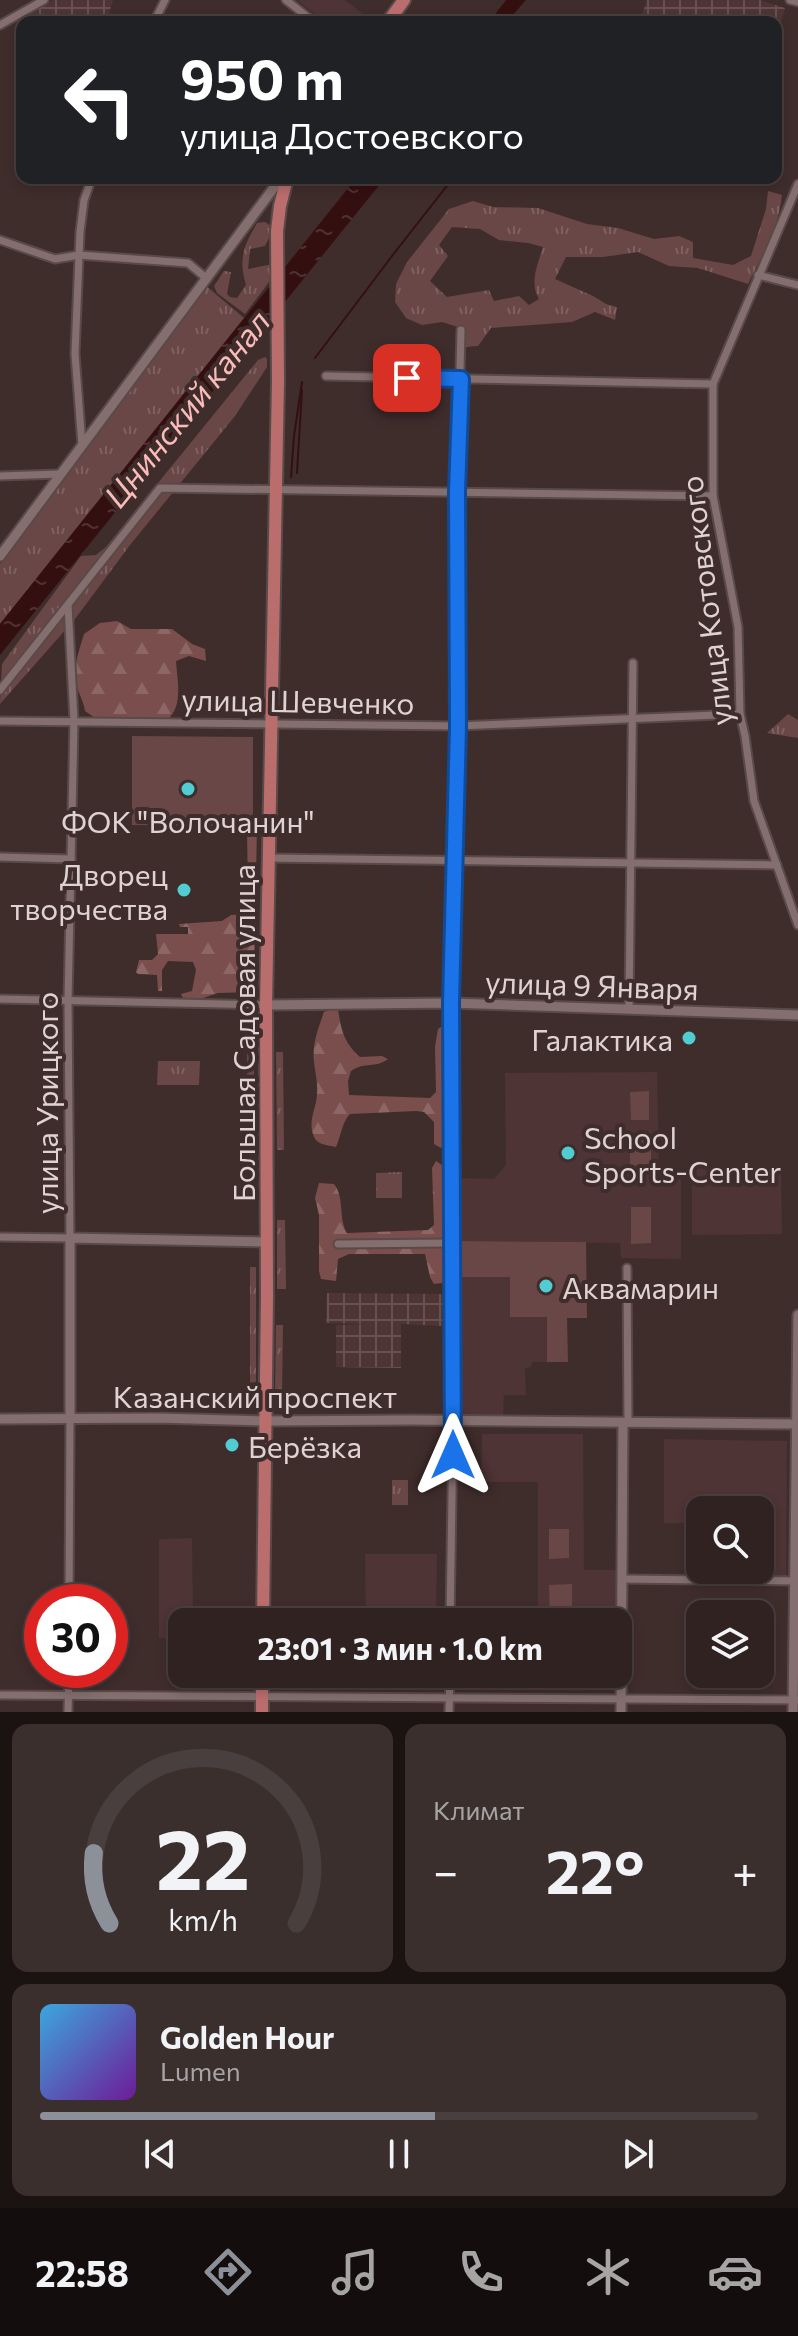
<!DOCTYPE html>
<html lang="ru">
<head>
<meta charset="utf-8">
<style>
	:root { --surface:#2f2221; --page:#3b2f2e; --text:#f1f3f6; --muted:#a7a4a5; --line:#4a3f3f; --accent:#8c9099 }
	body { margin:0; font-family:Commissioner,sans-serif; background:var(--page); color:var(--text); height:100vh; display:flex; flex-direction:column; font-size:30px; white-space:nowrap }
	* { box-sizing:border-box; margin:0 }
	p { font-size:26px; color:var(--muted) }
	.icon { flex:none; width:44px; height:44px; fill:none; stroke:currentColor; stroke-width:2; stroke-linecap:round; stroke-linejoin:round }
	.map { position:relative; height:1712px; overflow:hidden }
	.drawer { display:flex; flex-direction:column; gap:12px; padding:12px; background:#1a1312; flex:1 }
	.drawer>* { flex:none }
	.hud { position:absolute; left:16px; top:16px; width:766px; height:168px; border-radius:16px; box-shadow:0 4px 12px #0003,0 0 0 2px var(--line); background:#202124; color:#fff; overflow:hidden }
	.fabs { position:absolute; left:686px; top:1496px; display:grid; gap:16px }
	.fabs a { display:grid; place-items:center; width:88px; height:88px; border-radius:16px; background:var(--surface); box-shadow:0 4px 12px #0003,0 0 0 2px var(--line); font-size:40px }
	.speed { position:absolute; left:24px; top:1584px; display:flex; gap:16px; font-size:40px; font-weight:700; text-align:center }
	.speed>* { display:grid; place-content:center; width:104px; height:104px; border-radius:50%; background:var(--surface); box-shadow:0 4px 12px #0003,0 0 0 2px var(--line); line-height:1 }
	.speed .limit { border:12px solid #d22; background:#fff; color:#111 }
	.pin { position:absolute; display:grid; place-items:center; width:68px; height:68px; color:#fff; margin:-34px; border-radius:16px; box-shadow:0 4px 12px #0006 }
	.me { position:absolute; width:88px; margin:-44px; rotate:0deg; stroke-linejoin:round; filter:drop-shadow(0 0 6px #0008) }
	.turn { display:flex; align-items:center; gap:28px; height:168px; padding:0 32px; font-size:36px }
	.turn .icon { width:104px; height:104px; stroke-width:2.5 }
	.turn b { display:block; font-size:56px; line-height:68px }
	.big { font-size:60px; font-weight:700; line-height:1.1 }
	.drawer .widget { flex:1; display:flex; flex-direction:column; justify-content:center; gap:12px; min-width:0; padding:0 28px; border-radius:16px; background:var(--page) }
	.drawer .dial { align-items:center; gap:0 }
	.dial svg { height:208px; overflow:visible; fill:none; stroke:var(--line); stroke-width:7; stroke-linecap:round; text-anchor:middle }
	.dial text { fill:var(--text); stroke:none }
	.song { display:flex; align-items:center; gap:24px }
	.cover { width:96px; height:96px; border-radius:12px; background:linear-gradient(135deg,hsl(200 70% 55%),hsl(280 70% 35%)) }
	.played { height:8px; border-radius:4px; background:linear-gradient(90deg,var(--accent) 55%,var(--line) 55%) }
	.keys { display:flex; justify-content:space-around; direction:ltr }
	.heat { display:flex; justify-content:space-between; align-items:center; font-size:44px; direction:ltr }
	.drawer .tiles { flex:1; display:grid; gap:12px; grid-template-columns:1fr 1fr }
	.widget:last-child { grid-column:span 2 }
	.trip { position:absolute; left:168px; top:1608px; width:464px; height:80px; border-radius:16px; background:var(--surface); box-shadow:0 4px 12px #0003,0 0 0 2px var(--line); font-weight:700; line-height:80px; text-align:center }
	.tabs { display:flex; height:128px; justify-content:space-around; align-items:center; background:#130e0d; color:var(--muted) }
	.tabs .icon { width:56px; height:56px }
	.tabs .active { color:var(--accent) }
	.tabs b { font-size:36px; color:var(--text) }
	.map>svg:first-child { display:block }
</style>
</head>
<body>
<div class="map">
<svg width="798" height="1712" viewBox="0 0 798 1712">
	<defs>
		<pattern id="industrial-grid" width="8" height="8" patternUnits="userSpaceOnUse" patternTransform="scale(2)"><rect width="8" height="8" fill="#4e3434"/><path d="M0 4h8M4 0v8" fill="none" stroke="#675050"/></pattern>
		<pattern id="grass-tufts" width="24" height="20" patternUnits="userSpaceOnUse" patternTransform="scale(2)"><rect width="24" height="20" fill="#694746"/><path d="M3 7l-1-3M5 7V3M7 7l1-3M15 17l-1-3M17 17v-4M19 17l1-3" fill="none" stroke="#7e6160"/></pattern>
		<pattern id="forest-firs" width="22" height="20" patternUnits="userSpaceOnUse" patternTransform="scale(2)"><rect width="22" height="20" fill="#7a4e4d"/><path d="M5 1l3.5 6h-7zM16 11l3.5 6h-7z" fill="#8c6766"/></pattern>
		<pattern id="water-ripples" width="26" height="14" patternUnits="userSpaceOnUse" patternTransform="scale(2)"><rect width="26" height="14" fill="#340f10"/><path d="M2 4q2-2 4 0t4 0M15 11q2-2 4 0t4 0" fill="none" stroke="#513132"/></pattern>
	</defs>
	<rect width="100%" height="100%" fill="#3f2d2c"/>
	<!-- built -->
	<g fill="#4e3434">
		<path d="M297,0H345L373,22H325Z"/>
		<path d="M657,1072L659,1168L681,1169V1259L621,1258L620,1243L459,1241V1178L494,1179L506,1165L505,1073Z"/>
		<path d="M781,1167L782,1234L692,1235V1168Z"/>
		<path d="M460,1277H510L547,1317V1362H532L531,1367L525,1368L526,1395H504L503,1416H460Z"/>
		<path d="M482,1434H583L584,1570H619L618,1622H538V1482H481Z"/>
		<path d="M664,1439L787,1441L786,1577L745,1575L746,1570H760V1510H700V1523H664Z"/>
		<path d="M192,1538L193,1622H182V1638H159V1539Z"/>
		<path d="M365,1554H437L436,1622H366Z"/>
	</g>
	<!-- industrial -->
	<g fill="url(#industrial-grid)">
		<path d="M53,0H113L109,13L132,22H33L25,16Z"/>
		<path d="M647,0H760L785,8L776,40V22H639Z"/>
		<path d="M327,1293L443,1294L442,1326L401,1324V1368L336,1367V1325L371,1324L326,1323Z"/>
	</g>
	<!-- grass -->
	<g fill="url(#grass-tufts)" fill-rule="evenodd">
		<path d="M768,191L782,195C779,227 762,256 748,284L698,268L669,266L638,252L603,257H566L555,279L593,296L606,304L617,307L615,320L595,312L572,322L491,328L478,346L465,347L464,329L442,322L422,325L406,318L395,302L396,284L407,262L449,209L473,201L493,207L538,208L587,224L618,228L654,239L679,236L693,242V258L733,265L751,256L766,209ZM452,227L480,229L499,240L528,243L543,247C538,264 529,283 539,299L529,305L519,296L494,301L489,290L447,297L430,281L448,256L439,245Z"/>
		<path d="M265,222L271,226L270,236L265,246L250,249L248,269L273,264L272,278L245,314L217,293L214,286L224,271L231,272L227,294L230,297L237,298L246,285C238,258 244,246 257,223Z"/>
		<path d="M205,285L244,318L0,624V564Z"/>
		<path d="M265,357L267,359V367L235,416L130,545L75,619L0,704L2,664L81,556L96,555L106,547L258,360Z"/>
		<path d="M788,714L798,720V738L767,733Z"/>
		<rect x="247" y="1050" width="7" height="78"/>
		<path d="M276,1052H283L284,1150H277Z"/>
		<path d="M158,1061H200L199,1085H157Z"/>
		<path d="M402,1172V1198H376V1173Z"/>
		<path d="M277,1220H285L286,1289H277Z"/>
		<rect x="250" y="1267" width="6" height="140"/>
		<path d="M276,1325H283L282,1395H275Z"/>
		<rect x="392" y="1480" width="16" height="25"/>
	</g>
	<!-- forest -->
	<g fill="url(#forest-firs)">
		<path d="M117,621L131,629H172L192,644L205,649L206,661L189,656L176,661C177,680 184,706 167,720H98L85,711C84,702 79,695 77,686C72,668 79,651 84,634L100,623Z"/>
		<path d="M254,824L257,826L256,875L254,886H248L247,833L249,825Z"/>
		<path d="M252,902L256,905L253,992L218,993L200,999L183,998L181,994L192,991L196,970L193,962L168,961L162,970V991H158L157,975L138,974L136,972L139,960H152L158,954L156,934H188V927H180L179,924L222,921L231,915L247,914L248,903Z"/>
		<path d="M331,1009H338C341,1030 344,1043 360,1057L382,1056L388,1059C374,1069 366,1061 351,1071L348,1081L349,1095L430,1098L436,1092L435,1047L438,1029L444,1025L449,1030L446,1142L441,1148L434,1144V1122L424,1112L416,1111L350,1114C342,1122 341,1136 336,1147C327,1145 318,1145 314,1137C307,1121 317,1108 317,1093C318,1083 315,1072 314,1062C312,1044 318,1029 324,1012Z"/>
		<path d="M436,1161L442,1165L446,1180L447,1278L442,1283L434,1284L430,1277L425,1254H349L338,1259L336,1281L321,1279L319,1271V1215L315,1198L319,1183L334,1184C345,1198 338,1218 347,1233L428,1230L434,1225L432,1168Z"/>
	</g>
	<!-- pitch -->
	<g fill="#694746">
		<path d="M132,736L253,737V814L243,826L132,825Z"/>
		<path d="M649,1091V1120H631L630,1092Z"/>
		<path d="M651,1132V1167H630V1133Z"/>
		<path d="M631,1207H651V1243L631,1244Z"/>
		<path d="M459,1241L586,1242L587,1318H567L568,1362H547V1317H510V1277H460Z"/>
		<path d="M549,1529H569V1558L549,1559Z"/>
		<path d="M572,1584V1622H550L549,1585Z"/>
	</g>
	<!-- water -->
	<g fill="url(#water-ripples)">
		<path d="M506,0H526L507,22H489Z"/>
		<path d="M356,178H385L0,655V624Z"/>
	</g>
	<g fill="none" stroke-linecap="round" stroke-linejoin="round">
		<!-- stream -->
		<g stroke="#340f10" stroke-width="2">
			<path d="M315,358L392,256L453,178"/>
			<path d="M297,473L302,390"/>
			<path d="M291,477L294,436L302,382"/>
		</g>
		<defs>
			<g id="street">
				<path d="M286,0L314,22"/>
				<path d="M790,0L798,2"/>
				<path d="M154,22L165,0"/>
				<path d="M0,25L44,0"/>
				<path d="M798,184L713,384V496L738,627L740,714L745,736L754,801L798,925"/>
				<path d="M0,240L55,259L79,255L188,263L206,278"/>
				<path d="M758,275L798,285"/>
				<path d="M326,376L713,384"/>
				<path d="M82,445L75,354L80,232L84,200L92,178"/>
				<path d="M0,476L59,474"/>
				<path d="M0,690L160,488L713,496"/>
				<path d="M0,721L458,726L740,714"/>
				<path d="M0,857L71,859"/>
				<path d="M269,858L777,865"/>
				<path d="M0,999L266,1005"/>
				<path d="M629,1009L633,663"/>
				<path d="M0,1237L70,1238L68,1001L74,721L68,605"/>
				<path d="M338,1244L451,1243"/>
				<path d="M627,1268L628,1423"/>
				<path d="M622,1579L795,1581"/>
				<path d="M69,1602L70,1419"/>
				<path d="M450,1622L453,1431L451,1012L458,726L457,492L461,330"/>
				<path d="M0,1695L798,1700"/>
				<path d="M68,1712L69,1670"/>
				<path d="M449,1712L450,1674"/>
			</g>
			<g id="secondary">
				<path d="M0,556L281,178"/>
				<path d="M266,1005L451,1003L798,1015"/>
				<path d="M0,1419L157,1418L264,1421L410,1420L798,1424"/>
				<path d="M70,1419V1238L267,1242"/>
				<path d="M621,1712L623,1423"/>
				<path d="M793,1712L798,1315"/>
			</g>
			<g id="highway">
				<path d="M388,22L404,0"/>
				<path d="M263,1622L267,1296L266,1005L278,381L277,231L280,206L287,178"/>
				<path d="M262,1712V1674"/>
			</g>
		</defs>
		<!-- street casing -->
		<use href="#street" stroke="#594a4a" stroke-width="11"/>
		<!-- secondary casing -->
		<use href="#secondary" stroke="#594a4a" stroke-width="13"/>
		<!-- highway casing -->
		<use href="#highway" stroke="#594a4a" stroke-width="16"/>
		<!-- street -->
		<use href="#street" stroke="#846f6e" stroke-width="7"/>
		<!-- secondary -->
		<use href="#secondary" stroke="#846f6e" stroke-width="9"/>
		<!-- highway -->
		<use href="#highway" stroke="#ba6d6d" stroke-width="12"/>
	</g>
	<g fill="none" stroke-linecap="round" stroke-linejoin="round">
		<defs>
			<path id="route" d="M407,378L461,379L457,492L458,726L451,1003L453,1455"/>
		</defs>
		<!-- route casing -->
		<use href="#route" stroke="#114b97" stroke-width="20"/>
		<!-- route -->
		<use href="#route" stroke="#1a73e8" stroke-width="14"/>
	</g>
	<!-- markers -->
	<g fill="#51ccd3" stroke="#3f2d2c" stroke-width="3">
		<circle cx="188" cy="789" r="8"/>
		<circle cx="184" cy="890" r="8"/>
		<circle cx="689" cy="1038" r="8"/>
		<circle cx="568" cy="1153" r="8"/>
		<circle cx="546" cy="1286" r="8"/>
		<circle cx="232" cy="1445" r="8"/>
	</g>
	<g text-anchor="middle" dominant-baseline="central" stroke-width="8" stroke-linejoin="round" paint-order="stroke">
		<!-- street labels -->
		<g font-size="30" fill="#dfd3d2" stroke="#3f2d2c">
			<text transform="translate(705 601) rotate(-97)">улица Котовского</text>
			<text transform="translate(298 700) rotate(1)">улица Шевченко</text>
			<text transform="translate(592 984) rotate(2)">улица 9 Января</text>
			<text transform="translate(242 1033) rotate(-90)">Большая Садовая улица</text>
			<text transform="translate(45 1103) rotate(-90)">улица Урицкого</text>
			<text x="255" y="1395">Казанский проспект</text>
		</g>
		<!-- poi labels -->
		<g font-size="30" fill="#dfd3d2" stroke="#3f2d2c" text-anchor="start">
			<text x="188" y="820" text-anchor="middle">ФОК "Волочанин"</text>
			<text x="168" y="873" text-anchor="end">Дворец<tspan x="168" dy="34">творчества</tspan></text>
			<text x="673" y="1038" text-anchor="end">Галактика</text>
			<text x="584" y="1136">School<tspan x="584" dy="34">Sports-Center</tspan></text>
			<text x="562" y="1286">Аквамарин</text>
			<text x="248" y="1445">Берёзка</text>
		</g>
		<!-- water labels -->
		<g font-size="32" font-style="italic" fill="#fabcba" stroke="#3f2d2c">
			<text transform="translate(186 408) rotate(-51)">Цнинский канал</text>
		</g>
	</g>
</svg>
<div class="fabs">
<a><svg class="icon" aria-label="search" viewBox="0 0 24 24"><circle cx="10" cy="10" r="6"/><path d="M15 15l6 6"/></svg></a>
<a><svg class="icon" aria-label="layers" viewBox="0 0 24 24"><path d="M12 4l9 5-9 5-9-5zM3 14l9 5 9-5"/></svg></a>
</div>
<div class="speed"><div class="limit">30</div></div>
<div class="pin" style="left:407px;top:378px;background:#d93025"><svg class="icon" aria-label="arrive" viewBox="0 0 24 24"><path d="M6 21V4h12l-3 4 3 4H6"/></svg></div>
<svg class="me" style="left:453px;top:1455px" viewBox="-20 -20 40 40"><path d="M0-17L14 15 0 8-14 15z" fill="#1a73e8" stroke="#fff" stroke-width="4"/></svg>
<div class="trip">23:01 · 3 мин · 1.0 km</div>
<div class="hud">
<div class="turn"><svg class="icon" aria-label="left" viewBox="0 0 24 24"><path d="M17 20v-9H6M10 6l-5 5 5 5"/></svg><div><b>950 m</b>улица Достоевского</div></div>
</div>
</div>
<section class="drawer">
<div class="tiles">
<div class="widget dial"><svg viewBox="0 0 100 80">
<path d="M14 69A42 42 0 1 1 86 69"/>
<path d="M14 69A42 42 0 0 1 8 42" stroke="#8c9099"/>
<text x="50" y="56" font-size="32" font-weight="700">22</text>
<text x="50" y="72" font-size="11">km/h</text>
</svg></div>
<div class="widget"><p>Климат</p>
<div class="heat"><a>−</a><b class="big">22°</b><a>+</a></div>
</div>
<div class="widget">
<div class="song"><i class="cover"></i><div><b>Golden Hour</b><p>Lumen</p></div></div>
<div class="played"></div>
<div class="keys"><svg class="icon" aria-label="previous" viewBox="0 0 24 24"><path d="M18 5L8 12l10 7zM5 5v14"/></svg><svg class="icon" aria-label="pause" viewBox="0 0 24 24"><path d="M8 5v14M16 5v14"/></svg><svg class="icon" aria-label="next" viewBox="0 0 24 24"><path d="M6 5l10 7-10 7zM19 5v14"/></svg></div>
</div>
</div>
</section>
<nav class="tabs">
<b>22:58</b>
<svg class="icon active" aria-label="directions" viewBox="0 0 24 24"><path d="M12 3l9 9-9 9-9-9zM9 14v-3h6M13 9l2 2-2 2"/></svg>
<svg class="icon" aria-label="music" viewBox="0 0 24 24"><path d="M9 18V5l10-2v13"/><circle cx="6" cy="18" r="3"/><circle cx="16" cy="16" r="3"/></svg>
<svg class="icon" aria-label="phone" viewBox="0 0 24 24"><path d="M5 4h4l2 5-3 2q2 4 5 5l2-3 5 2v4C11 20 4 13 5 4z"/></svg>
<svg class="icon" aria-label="climate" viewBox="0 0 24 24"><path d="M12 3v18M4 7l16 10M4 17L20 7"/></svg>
<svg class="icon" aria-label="car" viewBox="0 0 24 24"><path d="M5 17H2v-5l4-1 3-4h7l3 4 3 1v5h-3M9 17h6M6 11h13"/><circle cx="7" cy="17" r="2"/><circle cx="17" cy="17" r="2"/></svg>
</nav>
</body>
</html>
